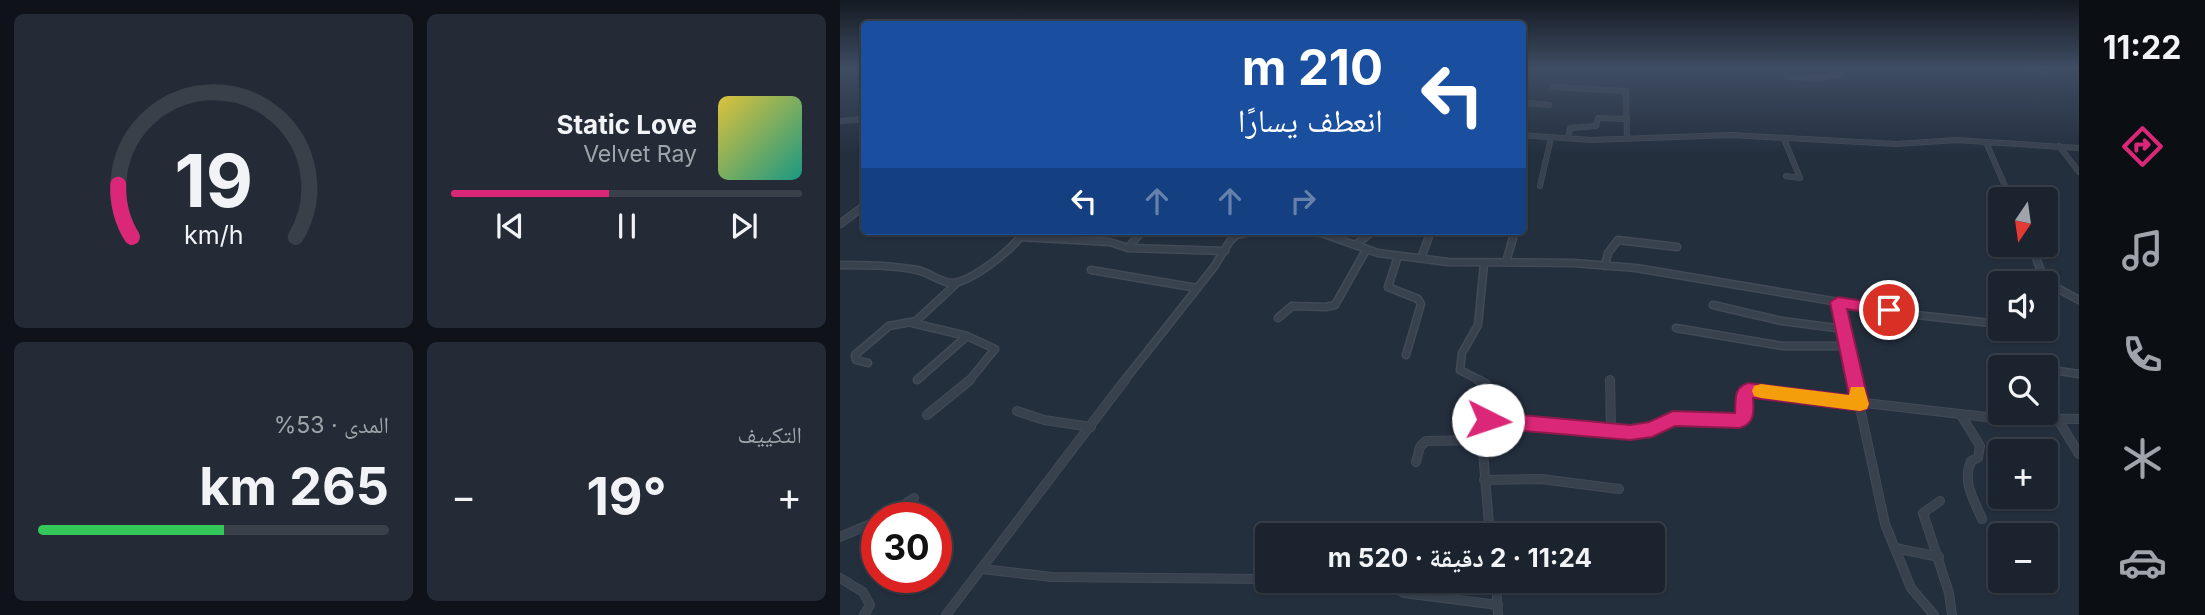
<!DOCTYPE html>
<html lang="ar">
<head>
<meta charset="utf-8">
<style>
	:root { --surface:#1b232e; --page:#242b36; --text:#f1f3f6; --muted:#a0a4aa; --line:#39404a; --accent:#db2777 }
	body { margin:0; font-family:Inter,"Noto Naskh Arabic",sans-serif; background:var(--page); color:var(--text); direction:rtl; height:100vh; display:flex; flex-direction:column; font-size:26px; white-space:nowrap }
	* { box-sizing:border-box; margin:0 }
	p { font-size:23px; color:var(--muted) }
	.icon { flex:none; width:38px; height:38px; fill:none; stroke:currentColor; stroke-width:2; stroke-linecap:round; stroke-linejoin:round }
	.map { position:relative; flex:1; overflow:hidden; direction:ltr }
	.details { display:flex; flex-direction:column; gap:14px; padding:14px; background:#0f1319; width:840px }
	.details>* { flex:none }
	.banner { position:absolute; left:21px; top:21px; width:665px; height:214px; border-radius:7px; box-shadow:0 2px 5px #0004,0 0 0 2px var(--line); direction:rtl; background:#1a4fa0; color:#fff; overflow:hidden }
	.needle { width:46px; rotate:193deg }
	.buttons { position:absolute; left:1148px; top:187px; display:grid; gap:14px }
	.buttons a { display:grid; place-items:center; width:70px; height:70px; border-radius:7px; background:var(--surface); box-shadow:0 2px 5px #0004,0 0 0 2px var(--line); font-size:35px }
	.speed { position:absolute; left:21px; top:502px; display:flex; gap:14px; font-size:35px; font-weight:700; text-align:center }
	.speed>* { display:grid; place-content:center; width:91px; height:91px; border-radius:50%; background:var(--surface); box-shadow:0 2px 5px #0004,0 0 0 2px var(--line); line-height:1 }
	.speed .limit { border:10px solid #d22; background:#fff; color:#111 }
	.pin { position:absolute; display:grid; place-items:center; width:60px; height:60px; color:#fff; margin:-30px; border:4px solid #fff; border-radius:50%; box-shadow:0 2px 7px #0007 }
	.me { position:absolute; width:77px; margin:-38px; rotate:94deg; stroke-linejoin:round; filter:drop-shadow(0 0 5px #0008) }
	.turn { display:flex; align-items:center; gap:24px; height:147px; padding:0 28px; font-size:32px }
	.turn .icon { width:91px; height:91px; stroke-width:2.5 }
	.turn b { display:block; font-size:49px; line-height:60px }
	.lanes { display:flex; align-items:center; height:66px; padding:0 28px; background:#0003; justify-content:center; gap:35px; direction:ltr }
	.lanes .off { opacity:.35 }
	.big { font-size:52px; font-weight:700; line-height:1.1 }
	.details .widget { flex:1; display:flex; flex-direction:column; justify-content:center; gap:10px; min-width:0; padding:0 24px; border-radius:10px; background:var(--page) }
	.details .dial { align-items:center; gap:0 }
	.dial svg { height:182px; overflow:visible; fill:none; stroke:var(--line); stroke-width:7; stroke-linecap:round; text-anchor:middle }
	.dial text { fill:var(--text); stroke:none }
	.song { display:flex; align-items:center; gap:21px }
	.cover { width:84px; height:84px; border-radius:10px; background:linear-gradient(135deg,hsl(50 70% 55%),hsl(170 70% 35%)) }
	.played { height:7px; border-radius:4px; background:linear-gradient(90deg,var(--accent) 45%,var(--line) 45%) }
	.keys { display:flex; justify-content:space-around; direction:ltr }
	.heat { display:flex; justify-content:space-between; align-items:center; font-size:38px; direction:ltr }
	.charge { height:10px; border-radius:5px; background:linear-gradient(90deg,#34c759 53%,var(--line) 0) }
	.details .tiles { flex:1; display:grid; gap:14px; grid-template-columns:repeat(2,1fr) }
	.trip { position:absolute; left:415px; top:523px; width:410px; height:70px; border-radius:7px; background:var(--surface); box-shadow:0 2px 5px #0004,0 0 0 2px var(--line); font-weight:700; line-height:70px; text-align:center; direction:rtl }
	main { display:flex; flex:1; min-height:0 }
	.tabs { display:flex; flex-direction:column; width:126px; justify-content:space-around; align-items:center; background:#0b0e12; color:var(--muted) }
	.tabs .icon { width:49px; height:49px }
	.tabs .active { color:var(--accent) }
	.tabs b { font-size:32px; color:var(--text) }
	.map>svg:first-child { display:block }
</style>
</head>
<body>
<main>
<nav class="tabs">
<b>11:22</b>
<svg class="icon active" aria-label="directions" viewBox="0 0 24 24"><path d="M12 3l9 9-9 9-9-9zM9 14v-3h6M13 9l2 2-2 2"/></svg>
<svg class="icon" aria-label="music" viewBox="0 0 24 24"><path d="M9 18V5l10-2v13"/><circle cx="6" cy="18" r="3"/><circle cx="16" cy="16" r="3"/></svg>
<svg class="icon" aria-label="phone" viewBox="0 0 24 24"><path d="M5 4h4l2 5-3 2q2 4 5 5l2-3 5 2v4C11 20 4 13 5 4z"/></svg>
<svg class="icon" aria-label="climate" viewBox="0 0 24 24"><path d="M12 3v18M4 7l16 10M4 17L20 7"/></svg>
<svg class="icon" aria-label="car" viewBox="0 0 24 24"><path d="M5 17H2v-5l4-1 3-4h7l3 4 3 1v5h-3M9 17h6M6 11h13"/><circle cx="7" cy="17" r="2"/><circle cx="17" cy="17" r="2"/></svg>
</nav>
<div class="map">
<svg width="1239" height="615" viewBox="0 0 1239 615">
	<rect width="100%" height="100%" fill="#242f3e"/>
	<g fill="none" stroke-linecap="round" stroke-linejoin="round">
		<defs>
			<g id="street-far2">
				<path d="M941,68L948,77L979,78L1001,74L998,68"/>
				<path d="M1179,68L1207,73"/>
				<path d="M713,87L786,91L787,138"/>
				<path d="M682,108L689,103L709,105"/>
				<path d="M0,121L24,119"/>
				<path d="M682,135L751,140L891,135L1056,144L1117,140L1146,142"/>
				<path d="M728,138L730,128L756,126L758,118L787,119"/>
				<path d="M944,139L960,178L946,176"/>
				<path d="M1219,146L1239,172"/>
				<path d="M700,186L711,138"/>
				<path d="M1171,200L1146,142L1239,148"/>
			</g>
			<g id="street-far1">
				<path d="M0,224L24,206"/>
				<path d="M439,231L481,233L538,253L608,262L734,263L796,268L1076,315L1160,324"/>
				<path d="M515,245L533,231"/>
				<path d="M1191,245L1206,284"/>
				<path d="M288,248L302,231"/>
				<path d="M558,256L548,287L578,299L581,304L566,355"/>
				<path d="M581,258L591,231"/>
				<path d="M666,262L675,231"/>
				<path d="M0,265C26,265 51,265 77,270C89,272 100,283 113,283C132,281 169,252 180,237L270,242L288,248L385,251"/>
				<path d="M765,266L768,253L778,240L837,247"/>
				<path d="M251,270L357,288"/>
				<path d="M1206,282L1239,300"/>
				<path d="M998,302L1015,381"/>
				<path d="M873,305L942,321L1004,329"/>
				<path d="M438,318L452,306L486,307L495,305L526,250"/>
				<path d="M72,323L127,336L155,349L129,381"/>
				<path d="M836,328L942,346H1008"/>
				<path d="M28,363L16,360L15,355L49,326L76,321L118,282"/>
				<path d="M1206,369L1239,374"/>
				<path d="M77,380L127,336"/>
				<path d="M284,381L374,267L390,241L396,235L415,231"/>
				<path d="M641,381L620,370L622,353L638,325L644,264"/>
			</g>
			<g id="street">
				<path d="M638,380L646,384C651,402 652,424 642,440L650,536"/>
				<path d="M770,380L771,430"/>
				<path d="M1014,380L1045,524L1071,588L1094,615"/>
				<path d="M1206,400L1239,454"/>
				<path d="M177,411L204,420L251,427"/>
				<path d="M87,415L130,380"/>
				<path d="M1121,415L1140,446L1138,458L1131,461C1122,482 1134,500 1142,519"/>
				<path d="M648,420L790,432L812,429L833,418L900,421L905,415L904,393L912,390L1155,418L1239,419"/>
				<path d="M576,462L580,447L586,441L642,440"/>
				<path d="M644,480L701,479L779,489"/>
				<path d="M1100,501L1083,513L1109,593L1112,615"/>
				<path d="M45,518L74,498"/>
				<path d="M0,537L37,521"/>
				<path d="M1055,548L1099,557"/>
				<path d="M142,569L212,577L427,579"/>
				<path d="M0,578L23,592L30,605L24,615"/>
				<path d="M550,581L556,589L564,593L658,605"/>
				<path d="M656,581L658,615"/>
				<path d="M106,615L285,380"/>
			</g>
		</defs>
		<!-- street-far2 casing -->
		<use href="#street-far2" stroke="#414a57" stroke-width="6"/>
		<!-- street-far1 casing -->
		<use href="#street-far1" stroke="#414a57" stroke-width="9"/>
		<!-- street casing -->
		<use href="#street" stroke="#414a57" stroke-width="10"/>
		<!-- street-far2 -->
		<use href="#street-far2" stroke="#38414e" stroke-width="4.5"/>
		<!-- street-far1 -->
		<use href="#street-far1" stroke="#38414e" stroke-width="6"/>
		<!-- street -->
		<use href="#street" stroke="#38414e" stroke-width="8"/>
	</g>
	<!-- sky -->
	<linearGradient id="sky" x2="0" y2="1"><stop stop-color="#141a22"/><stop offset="0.44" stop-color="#3f4d63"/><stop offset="1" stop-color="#3f4d63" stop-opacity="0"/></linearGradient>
	<rect width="1239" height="154" fill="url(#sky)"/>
	<!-- route -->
	<path fill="#db2777" stroke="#8e194d" stroke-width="2" d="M998,297L1049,305L1057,310L1049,316L1007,309L1029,404L1027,409L1020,411L913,398C914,412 915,423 900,428L835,426L812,437L790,440L648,428L641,425L639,420L641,415L648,412L790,425L809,422L833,411L895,413C896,399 893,388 908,383L1009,395L990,302Z"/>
	<!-- slow -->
	<path fill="#f59e0b" d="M921,384L1009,395L1011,387H1024L1029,404L1027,409L1020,411L921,398L914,396L912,391L914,386Z"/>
</svg>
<div class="buttons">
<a><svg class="needle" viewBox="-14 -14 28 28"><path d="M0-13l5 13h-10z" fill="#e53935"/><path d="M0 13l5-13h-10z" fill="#a0a4aa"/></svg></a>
<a><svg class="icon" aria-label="sound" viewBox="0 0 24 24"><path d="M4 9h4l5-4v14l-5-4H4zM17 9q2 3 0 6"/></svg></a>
<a><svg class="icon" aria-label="search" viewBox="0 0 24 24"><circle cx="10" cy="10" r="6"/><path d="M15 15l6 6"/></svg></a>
<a>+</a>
<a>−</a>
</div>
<div class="speed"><div class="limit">30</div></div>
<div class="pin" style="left:1049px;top:310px;background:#d93025"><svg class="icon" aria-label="arrive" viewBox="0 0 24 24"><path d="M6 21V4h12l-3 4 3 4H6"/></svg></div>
<svg class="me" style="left:648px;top:420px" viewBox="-20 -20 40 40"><circle r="19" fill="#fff"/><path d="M0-13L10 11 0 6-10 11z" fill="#db2777"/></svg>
<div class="trip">11:24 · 2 دقيقة · 520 m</div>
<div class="banner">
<div class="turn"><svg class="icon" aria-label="left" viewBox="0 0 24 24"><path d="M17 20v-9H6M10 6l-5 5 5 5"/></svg><div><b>210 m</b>انعطف يسارًا</div></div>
<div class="lanes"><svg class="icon" aria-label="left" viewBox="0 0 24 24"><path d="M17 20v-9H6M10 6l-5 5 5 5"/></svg><svg class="icon off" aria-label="ahead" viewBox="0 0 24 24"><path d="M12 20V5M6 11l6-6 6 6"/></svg><svg class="icon off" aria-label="ahead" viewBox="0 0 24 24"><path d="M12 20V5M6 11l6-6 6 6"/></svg><svg class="icon off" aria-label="right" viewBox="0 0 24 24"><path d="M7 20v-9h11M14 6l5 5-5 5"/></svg></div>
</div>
</div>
<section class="details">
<div class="tiles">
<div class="widget">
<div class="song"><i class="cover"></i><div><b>Static Love</b><p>Velvet Ray</p></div></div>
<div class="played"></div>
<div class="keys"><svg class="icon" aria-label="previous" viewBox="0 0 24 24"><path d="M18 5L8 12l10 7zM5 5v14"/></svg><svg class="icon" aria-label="pause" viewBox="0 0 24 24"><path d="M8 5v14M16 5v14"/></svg><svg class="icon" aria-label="next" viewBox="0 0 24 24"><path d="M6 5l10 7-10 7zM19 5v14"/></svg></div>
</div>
<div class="widget dial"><svg viewBox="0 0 100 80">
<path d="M14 69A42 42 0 1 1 86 69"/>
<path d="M14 69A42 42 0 0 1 8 46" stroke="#db2777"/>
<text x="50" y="56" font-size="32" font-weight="700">19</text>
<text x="50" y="72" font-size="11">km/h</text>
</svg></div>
<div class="widget"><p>التكييف</p>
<div class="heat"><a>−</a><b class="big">19°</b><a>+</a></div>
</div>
<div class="widget"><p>المدى · 53%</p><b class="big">265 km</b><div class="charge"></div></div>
</div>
</section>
</main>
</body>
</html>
